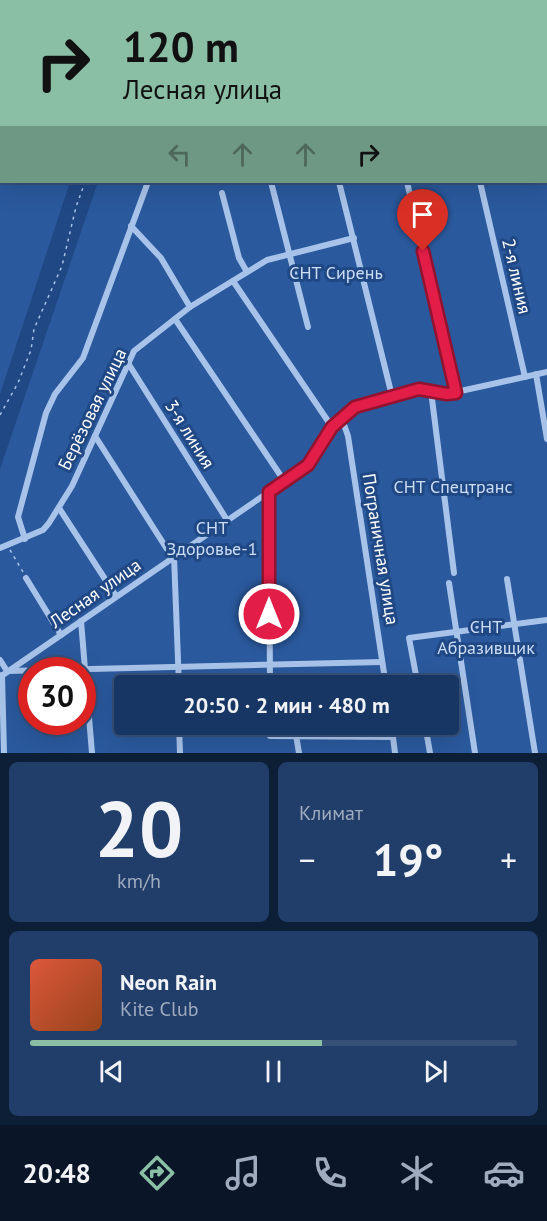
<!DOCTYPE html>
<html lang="ru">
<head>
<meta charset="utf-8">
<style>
	:root { --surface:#183664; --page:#213e6a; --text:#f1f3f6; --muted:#9fabbf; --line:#365078; --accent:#8abfa5 }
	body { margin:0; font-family:"PT Sans",sans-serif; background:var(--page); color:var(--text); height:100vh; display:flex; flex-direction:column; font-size:22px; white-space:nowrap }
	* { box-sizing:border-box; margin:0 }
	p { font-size:20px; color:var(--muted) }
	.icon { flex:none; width:33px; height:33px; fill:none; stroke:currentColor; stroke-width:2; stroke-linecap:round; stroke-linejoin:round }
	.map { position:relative; height:753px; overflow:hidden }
	.sheet { display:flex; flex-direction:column; gap:9px; padding:9px; background:#0d1e37; flex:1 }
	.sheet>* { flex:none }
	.hud { position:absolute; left:0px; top:0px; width:548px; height:183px; box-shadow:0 6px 24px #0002,0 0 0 2px var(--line); background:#8abfa5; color:#111; overflow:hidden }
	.speed { position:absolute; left:18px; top:657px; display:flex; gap:12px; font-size:30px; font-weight:700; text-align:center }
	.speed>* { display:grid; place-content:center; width:78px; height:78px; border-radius:50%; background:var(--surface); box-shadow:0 6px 24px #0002,0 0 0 2px var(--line); line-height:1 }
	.speed .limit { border:9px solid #d22; background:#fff; color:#111 }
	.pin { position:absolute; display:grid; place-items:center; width:51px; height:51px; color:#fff; margin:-62px -26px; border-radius:50% 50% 50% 0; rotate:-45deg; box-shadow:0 0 6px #0007 }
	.pin .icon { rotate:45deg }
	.me { position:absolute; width:66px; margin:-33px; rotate:0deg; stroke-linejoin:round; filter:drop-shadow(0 0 4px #0008) }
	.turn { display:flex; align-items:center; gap:21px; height:126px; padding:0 24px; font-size:27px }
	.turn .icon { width:78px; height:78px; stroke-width:2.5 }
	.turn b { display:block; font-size:42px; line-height:51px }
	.lanes { display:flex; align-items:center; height:57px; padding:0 24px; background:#0003; justify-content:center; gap:30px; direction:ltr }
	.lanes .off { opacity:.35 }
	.big { font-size:45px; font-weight:600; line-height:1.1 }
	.sheet .widget { flex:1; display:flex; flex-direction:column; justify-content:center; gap:9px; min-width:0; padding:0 21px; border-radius:9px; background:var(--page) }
	.sheet .dial { align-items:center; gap:0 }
	.dial b { font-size:78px; line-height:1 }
	.song { display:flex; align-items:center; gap:18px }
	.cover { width:72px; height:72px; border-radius:9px; background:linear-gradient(135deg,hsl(10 70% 55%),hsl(20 70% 35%)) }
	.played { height:6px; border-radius:3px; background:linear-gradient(90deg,var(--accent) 60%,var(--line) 60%) }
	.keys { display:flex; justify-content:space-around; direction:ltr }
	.heat { display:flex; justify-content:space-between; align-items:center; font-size:33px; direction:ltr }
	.sheet .tiles { flex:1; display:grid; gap:9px; grid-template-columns:1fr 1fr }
	.widget:last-child { grid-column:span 2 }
	.trip { position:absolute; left:114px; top:675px; width:345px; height:60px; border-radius:6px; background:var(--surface); box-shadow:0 6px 24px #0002,0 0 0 2px var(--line); font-weight:600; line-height:60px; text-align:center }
	.tabs { display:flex; height:96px; justify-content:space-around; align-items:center; background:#0a1628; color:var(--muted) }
	.tabs .icon { width:42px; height:42px }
	.tabs .on { color:var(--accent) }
	.tabs b { font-size:27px; color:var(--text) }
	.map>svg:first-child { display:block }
</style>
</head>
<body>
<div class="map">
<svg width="547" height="753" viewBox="0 0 547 753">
	<rect width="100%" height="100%" fill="#204885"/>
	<!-- green -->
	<g fill="#2a599d" fill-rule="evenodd">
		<path d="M0,0H140L2,2V182H70L0,394Z"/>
		<path d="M158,0H547V753H0V469L98,182H546V2ZM32,670H82V722H32ZM124,686H448V724H124Z"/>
	</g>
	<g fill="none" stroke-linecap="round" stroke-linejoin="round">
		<!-- path -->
		<g stroke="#a8c3e9" stroke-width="1.5" stroke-dasharray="3 4.5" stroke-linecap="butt">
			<path d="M140,2L141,0"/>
			<path d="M0,415L18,383L31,350L34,329L62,266L76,207L85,182"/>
			<path d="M10,550L23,572"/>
		</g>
		<!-- minor -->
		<g stroke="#a8c3e9" stroke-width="6">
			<path d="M293,0V2"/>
			<path d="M387,0L388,2"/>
			<path d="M481,0V2"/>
			<path d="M158,2V0"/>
			<path d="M546,6H547"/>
			<path d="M546,153L547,157"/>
			<path d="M271,182L308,327"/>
			<path d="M339,182L392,396"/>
			<path d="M407,182L456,393"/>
			<path d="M480,182L525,377"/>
			<path d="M222,193L239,258L247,272"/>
			<path d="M131,226L161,258L190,307"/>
			<path d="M233,281L332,427"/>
			<path d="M175,319L285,482"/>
			<path d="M128,363L227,520"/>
			<path d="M536,374L547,439"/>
			<path d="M431,391L454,573"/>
			<path d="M342,419L348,436L386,686"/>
			<path d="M95,436L172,557"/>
			<path d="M269,492L270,686"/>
			<path d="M59,508L116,596"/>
			<path d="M25,539L18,517L46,413L55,394L83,358L148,182"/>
			<path d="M0,548L43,530L49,523L72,486L134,351L190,307L267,260L354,238"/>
			<path d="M174,556L179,686"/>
			<path d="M26,578L61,635"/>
			<path d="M507,579L535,753"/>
			<path d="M449,583L475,753"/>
			<path d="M81,621L92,753"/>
			<path d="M0,660L7,671L382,662"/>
			<path d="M2,675L4,753"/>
			<path d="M0,677L308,465L332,427L355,407L419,389L447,394L547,372"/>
			<path d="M418,686L409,638L547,620"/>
			<path d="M179,724L180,753"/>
			<path d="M270,724V736L393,737L391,724"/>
			<path d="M425,724L430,753"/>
			<path d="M253,731H270"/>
			<path d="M296,735L299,753"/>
			<path d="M393,737L395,753"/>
		</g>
	</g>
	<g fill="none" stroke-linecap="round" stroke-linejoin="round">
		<defs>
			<path id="route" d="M269,614V492L308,465L332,427L355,407L419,389L447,394L456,393L423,251"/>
		</defs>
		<!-- route casing -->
		<use href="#route" stroke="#92132f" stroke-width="15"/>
		<!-- route -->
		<use href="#route" stroke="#e11d48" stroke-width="10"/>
	</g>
	<g text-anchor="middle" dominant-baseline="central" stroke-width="6" stroke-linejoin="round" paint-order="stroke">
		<!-- park labels -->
		<g font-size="18" fill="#cddef7" stroke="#204885">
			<text x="336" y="272">СНТ Сирень</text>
			<text x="453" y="486">СНТ Спецтранс</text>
			<text x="212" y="527">СНТ<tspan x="212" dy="21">Здоровье-1</tspan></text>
			<text x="486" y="626">СНТ<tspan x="486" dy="21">Абразивщик</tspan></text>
		</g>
		<!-- street labels -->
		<g font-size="18" fill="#fff" stroke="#204885">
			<text transform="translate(517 276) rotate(77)">2-я линия</text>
			<text transform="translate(92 409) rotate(-64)">Берёзовая улица</text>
			<text transform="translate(190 434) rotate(58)">3-я линия</text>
			<text transform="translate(381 549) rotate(81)">Пограничная улица</text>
			<text transform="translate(95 593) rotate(-35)">Лесная улица</text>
		</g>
	</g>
</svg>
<div class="speed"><div class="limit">30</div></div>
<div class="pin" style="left:423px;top:251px;background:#d93025"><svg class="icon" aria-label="arrive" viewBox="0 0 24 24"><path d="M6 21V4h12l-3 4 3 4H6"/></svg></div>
<svg class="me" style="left:269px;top:614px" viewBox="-20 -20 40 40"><circle r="17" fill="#e11d48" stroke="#fff" stroke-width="3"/><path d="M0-11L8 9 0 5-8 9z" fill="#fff"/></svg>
<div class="trip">20:50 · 2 мин · 480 m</div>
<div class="hud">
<div class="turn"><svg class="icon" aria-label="right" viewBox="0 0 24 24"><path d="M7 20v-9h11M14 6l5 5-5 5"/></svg><div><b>120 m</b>Лесная улица</div></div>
<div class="lanes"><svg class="icon off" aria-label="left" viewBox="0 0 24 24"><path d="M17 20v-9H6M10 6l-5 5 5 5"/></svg><svg class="icon off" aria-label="ahead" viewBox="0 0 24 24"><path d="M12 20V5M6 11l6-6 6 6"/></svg><svg class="icon off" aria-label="ahead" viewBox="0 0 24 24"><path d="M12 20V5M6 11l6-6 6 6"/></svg><svg class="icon" aria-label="right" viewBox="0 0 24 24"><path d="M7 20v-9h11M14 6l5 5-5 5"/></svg></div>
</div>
</div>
<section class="sheet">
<div class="tiles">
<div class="widget dial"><b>20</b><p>km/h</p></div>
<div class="widget"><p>Климат</p>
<div class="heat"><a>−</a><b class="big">19°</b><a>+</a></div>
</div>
<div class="widget">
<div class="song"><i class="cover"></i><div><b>Neon Rain</b><p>Kite Club</p></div></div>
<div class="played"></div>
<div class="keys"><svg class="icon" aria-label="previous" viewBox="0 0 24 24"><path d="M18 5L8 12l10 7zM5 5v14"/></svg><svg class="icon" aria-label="pause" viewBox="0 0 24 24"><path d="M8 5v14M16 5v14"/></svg><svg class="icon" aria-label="next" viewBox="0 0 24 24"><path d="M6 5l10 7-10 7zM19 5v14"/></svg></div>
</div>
</div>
</section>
<nav class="tabs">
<b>20:48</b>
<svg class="icon on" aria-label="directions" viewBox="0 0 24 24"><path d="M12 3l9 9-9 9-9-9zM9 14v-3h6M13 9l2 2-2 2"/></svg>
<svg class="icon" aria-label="music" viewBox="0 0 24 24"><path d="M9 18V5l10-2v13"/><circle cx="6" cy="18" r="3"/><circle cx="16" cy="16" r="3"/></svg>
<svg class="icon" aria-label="phone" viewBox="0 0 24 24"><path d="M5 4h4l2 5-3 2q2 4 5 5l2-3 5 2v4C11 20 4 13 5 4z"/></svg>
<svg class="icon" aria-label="climate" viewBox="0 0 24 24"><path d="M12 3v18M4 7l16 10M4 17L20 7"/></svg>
<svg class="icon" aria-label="car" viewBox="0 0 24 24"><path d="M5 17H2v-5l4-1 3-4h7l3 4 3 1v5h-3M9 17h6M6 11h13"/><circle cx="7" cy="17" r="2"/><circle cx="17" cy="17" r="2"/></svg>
</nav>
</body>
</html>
